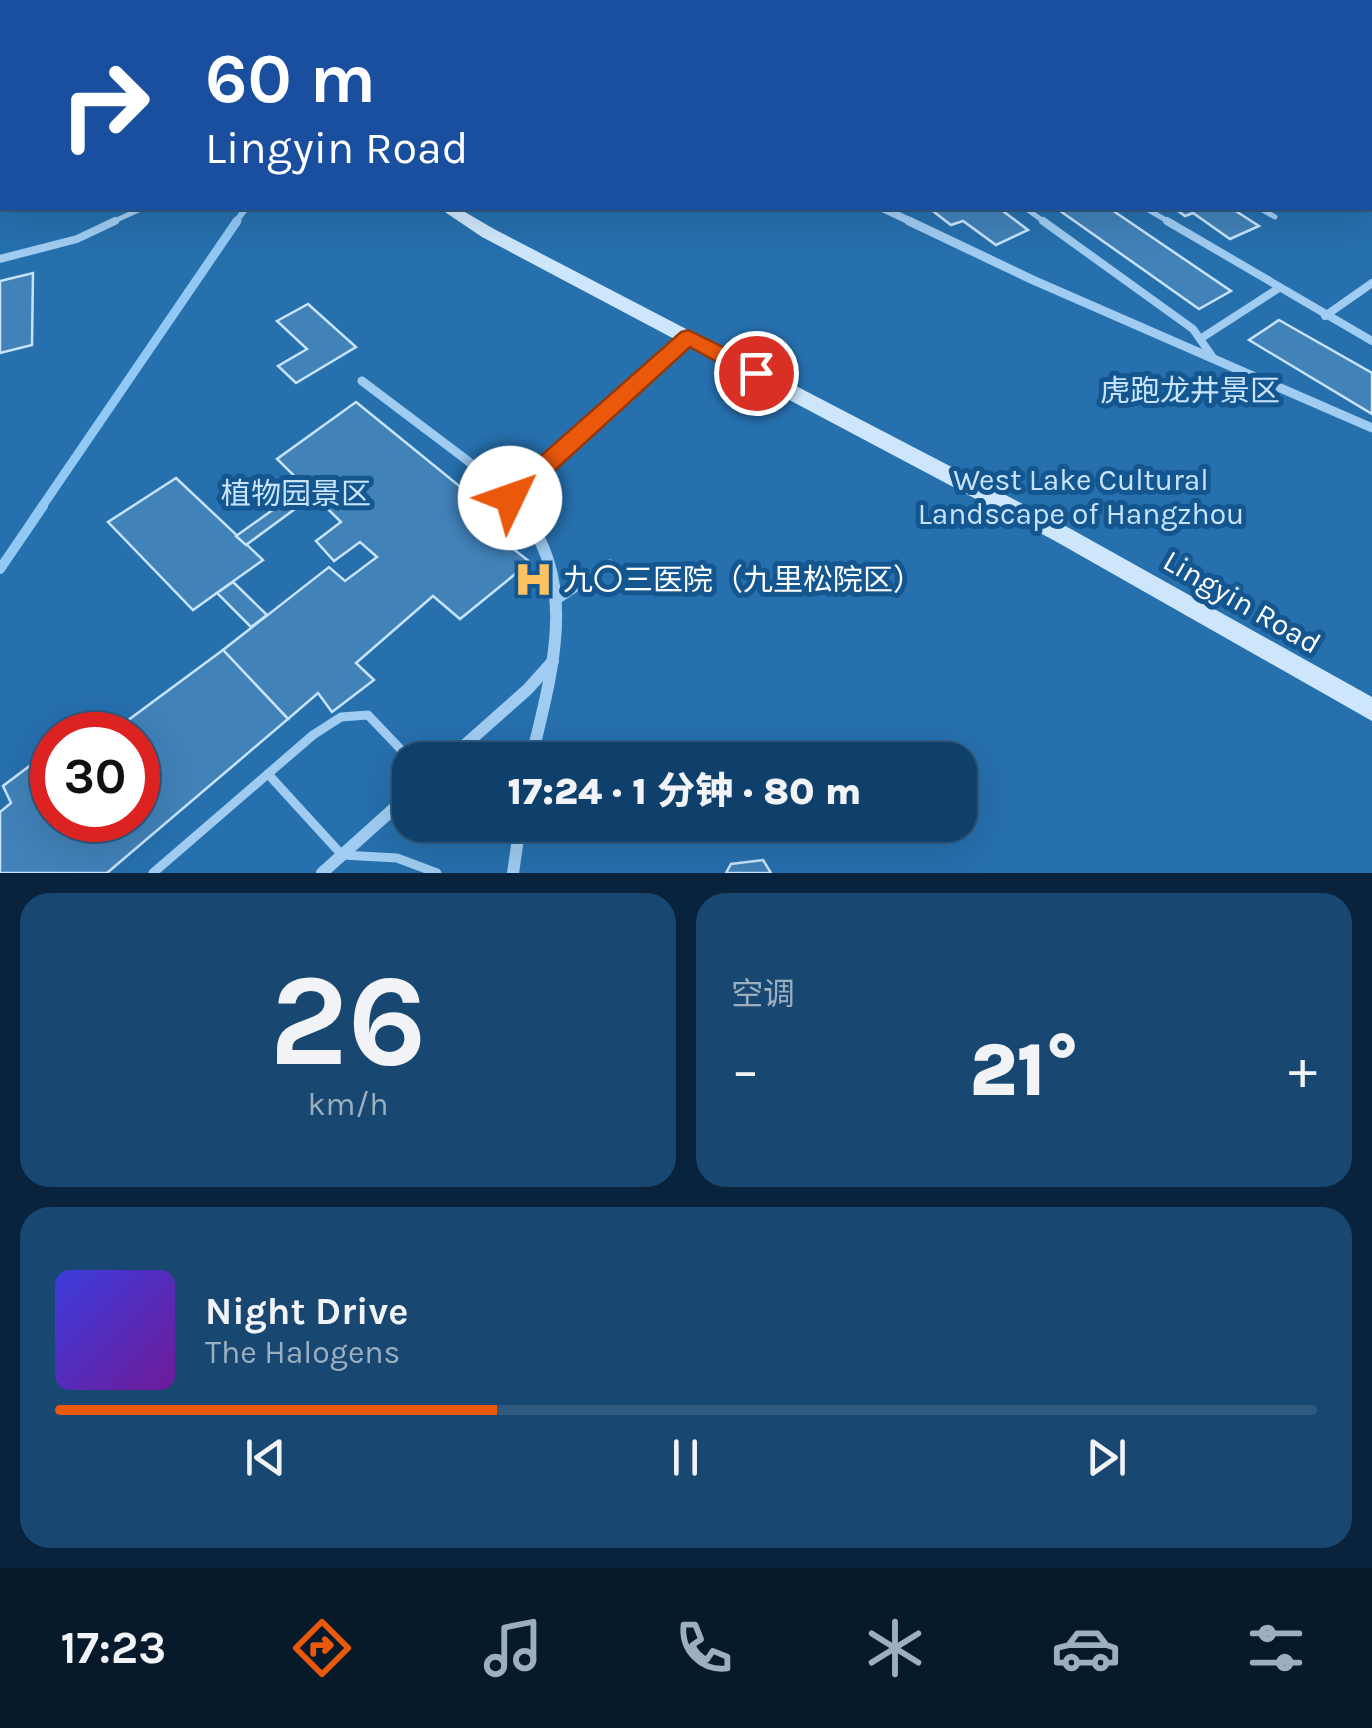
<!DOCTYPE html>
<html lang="zh">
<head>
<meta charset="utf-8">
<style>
	:root { --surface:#0f406b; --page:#184771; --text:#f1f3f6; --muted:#9bafc1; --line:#2f597e; --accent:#ea580c }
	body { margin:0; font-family:Karla,"Noto Sans SC",sans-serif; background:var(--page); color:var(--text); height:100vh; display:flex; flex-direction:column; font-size:38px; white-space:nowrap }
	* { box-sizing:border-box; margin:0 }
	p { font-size:32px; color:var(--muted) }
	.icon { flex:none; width:55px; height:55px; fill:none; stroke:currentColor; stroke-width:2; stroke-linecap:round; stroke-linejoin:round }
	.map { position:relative; height:873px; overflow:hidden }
	.details { display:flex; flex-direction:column; gap:20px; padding:20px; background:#08233b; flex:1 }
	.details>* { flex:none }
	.hud { position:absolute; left:0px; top:0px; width:1372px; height:210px; box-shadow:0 10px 40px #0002,0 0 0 2px var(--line); background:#1a4fa0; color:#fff; overflow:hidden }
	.speed { position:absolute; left:30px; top:712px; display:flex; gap:20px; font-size:50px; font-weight:700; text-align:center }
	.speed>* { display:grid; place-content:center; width:130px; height:130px; border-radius:50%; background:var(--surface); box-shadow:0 10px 40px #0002,0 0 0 2px var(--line); line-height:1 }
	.speed .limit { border:15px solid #d22; background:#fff; color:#111 }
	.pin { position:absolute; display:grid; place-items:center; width:85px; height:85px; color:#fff; margin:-42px; border:5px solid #fff; border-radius:50%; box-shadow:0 2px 10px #0007 }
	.me { position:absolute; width:110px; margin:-55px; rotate:48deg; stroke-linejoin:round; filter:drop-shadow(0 0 8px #0008) }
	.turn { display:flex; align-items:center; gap:35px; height:210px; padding:0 40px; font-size:45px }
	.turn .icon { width:130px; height:130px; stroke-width:2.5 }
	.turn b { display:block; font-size:70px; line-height:85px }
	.big { font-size:75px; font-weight:800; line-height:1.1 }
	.details .widget { flex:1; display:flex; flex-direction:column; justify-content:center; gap:15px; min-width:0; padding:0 35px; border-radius:30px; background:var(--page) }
	.details .dial { align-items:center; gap:0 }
	.dial b { font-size:130px; line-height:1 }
	.song { display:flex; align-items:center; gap:30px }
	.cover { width:120px; height:120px; border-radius:15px; background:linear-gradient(135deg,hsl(240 70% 55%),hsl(280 70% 35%)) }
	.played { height:10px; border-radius:5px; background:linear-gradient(90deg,var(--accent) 35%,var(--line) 35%) }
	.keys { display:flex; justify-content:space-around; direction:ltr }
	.heat { display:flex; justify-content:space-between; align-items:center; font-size:55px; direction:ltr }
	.details .tiles { flex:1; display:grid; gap:20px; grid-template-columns:1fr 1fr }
	.widget:last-child { grid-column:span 2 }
	.trip { position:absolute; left:392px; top:742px; width:585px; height:100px; border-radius:30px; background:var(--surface); box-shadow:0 10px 40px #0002,0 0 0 2px var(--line); font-weight:800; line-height:100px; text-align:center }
	.dock { display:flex; height:160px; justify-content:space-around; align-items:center; background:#061a2b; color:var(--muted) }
	.dock .icon { width:70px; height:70px }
	.dock .selected { color:var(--accent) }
	.dock b { font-size:45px; color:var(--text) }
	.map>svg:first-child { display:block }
</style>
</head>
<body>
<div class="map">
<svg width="1372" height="873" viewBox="0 0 1372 873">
	<rect width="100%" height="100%" fill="#14568f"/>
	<!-- green -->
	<path fill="#2670ae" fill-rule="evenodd" d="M0,0H1372V873H0ZM2,2H1370V208H2ZM52,735H138V820H52ZM410,760H960V825H410Z"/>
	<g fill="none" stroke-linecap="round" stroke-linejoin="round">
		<!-- stream-far2 -->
		<path stroke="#92c9f4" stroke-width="6" d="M235,223L246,208"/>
		<!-- stream-far1 -->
		<path stroke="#92c9f4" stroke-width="9" d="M41,508L237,221"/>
		<!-- stream -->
		<path stroke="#92c9f4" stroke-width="10" d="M0,569L43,506"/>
	</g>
	<!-- building -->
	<g fill="#4182b9" stroke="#c7e4fc" stroke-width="2.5">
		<path d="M929,208H978L982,211L999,208L1028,230L996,245L963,221L951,225Z"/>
		<path d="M1056,208H1109L1231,291L1199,309Z"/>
		<path d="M1174,208H1231L1259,226L1230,239L1193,213L1185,216Z"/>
		<path d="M33,273L32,345L0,353V281Z"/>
		<path d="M308,304L356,347L296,383L278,366L307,349L277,321Z"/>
		<path d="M1279,320L1372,373V414L1249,340Z"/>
		<path d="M356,402L474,498L461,508L530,562L460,619L433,596L356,663L374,680L332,712L318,693L288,719L223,650L329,567L345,581L377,557L360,542L334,561L316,541L341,522L277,459Z"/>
		<path d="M176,478L263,560L193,610L108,522Z"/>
		<path d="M305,487L314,495L246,545L236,536Z"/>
		<path d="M233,582L267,615L251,627L217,593Z"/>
		<path d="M223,650L288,719L107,873H0V812L11,803L3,786L52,749V820H138V735H108Z"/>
		<path d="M763,860L771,873H726L731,864Z"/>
	</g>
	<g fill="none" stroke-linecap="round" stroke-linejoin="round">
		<!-- service-far2 -->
		<g stroke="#a0ccf1" stroke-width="5">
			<path d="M841,0L845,2"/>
			<path d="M915,0L919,2"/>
			<path d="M1173,0L1177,2"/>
			<path d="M1243,0L1247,2"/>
			<path d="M752,2L760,0"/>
			<path d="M1025,208L1046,223"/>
			<path d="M1145,208L1171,223"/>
			<path d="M1259,208L1275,217"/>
			<path d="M110,223L143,208"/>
		</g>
		<!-- service-far1 -->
		<g stroke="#a0ccf1" stroke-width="8">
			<path d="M1043,221L1193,329L1214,359"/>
			<path d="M1167,221L1372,341"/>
			<path d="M0,259L77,239L115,221"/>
			<path d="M1325,316L1372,283"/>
			<path d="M1200,339L1279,288"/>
		</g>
		<!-- service -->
		<g stroke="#a0ccf1" stroke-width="9">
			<path d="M554,602L610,564"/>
			<path d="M268,774L342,855L397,858L437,873"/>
			<path d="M153,873L313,735L341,717L368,715L411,760"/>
		</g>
		<!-- minor-far2 -->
		<path stroke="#a0ccf1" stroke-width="8" d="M882,208L914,223"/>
		<!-- minor-far1 -->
		<g stroke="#a0ccf1" stroke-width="9">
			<path d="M909,221L1033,280L1372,428"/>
			<path d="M362,381L468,461L519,508"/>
			<path d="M510,498L688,337"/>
		</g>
		<!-- minor -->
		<g stroke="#a0ccf1" stroke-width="12">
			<path d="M517,506C582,579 551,675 531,760"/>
			<path d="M448,760L528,689L553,661"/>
			<path d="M322,873L410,794"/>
			<path d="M513,873L520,825"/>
		</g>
		<!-- secondary -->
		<g fill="#cee6fb" fill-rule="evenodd">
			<path d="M275,0H288L289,2H276Z"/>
			<path d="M439,208H458L494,229L1071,529L1372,697V721L1055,541L482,237Z"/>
		</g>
	</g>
	<!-- route -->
	<path fill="#ea580c" stroke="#983908" stroke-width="2.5" d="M688,330L764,367L767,373L764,379H748L690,347L518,504H501L498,498L501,491L681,332Z"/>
	<!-- icons -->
	<defs>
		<symbol id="hospital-bare" viewBox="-9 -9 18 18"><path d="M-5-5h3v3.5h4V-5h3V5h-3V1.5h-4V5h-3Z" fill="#ffc260" stroke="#14568f" stroke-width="2.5" paint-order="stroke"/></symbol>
	</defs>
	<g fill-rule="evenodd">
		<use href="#hospital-bare" x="506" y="552" width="55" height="55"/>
	</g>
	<g text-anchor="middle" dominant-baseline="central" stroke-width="10" stroke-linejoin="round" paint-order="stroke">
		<!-- park labels -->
		<g font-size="30" fill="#c7e4fc" stroke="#14568f">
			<text x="1190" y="391">虎跑龙井景区</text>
			<text x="1081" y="480">West Lake Cultural<tspan x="1081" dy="34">Landscape of Hangzhou</tspan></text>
			<text x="296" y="494">植物园景区</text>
		</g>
		<!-- poi labels -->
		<g font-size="30" fill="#fff" stroke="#14568f" text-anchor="start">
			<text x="563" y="580">九〇三医院（九里松院区）</text>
		</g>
		<!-- street labels -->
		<g font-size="30" fill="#fff" stroke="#14568f">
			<text transform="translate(1242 602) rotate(30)">Lingyin Road</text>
		</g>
	</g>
</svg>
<div class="speed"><div class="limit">30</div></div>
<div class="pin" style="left:756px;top:373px;background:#d93025"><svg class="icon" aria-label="arrive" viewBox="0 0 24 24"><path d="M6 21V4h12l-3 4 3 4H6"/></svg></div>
<svg class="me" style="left:510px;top:498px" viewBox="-20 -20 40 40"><circle r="19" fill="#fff"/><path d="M0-13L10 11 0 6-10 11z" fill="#ea580c"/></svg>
<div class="trip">17:24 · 1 分钟 · 80 m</div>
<div class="hud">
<div class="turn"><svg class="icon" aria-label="right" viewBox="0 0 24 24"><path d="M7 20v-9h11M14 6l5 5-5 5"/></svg><div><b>60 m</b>Lingyin Road</div></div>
</div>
</div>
<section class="details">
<div class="tiles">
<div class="widget dial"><b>26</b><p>km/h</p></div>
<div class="widget"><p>空调</p>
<div class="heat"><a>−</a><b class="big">21°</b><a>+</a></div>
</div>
<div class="widget">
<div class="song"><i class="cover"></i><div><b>Night Drive</b><p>The Halogens</p></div></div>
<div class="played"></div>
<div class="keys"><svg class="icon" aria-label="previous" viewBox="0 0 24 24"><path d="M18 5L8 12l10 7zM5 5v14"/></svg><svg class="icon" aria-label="pause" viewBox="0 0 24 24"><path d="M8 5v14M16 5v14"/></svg><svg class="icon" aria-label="next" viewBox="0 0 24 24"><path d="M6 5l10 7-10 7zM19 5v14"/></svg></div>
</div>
</div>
</section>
<nav class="dock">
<b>17:23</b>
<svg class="icon selected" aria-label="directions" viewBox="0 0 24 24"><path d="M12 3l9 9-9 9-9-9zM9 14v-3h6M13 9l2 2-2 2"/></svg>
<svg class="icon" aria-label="music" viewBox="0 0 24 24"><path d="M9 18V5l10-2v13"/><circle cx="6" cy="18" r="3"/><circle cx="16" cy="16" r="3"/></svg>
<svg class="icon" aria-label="phone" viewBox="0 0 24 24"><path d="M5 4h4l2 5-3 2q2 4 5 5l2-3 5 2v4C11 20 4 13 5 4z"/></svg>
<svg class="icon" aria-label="climate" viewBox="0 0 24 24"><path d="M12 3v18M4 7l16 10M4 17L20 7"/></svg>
<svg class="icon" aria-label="car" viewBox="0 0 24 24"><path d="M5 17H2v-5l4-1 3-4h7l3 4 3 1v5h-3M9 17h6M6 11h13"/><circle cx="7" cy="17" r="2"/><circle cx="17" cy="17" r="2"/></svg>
<svg class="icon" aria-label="filters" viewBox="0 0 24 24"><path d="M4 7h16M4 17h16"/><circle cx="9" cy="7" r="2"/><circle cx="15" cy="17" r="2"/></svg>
</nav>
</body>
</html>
